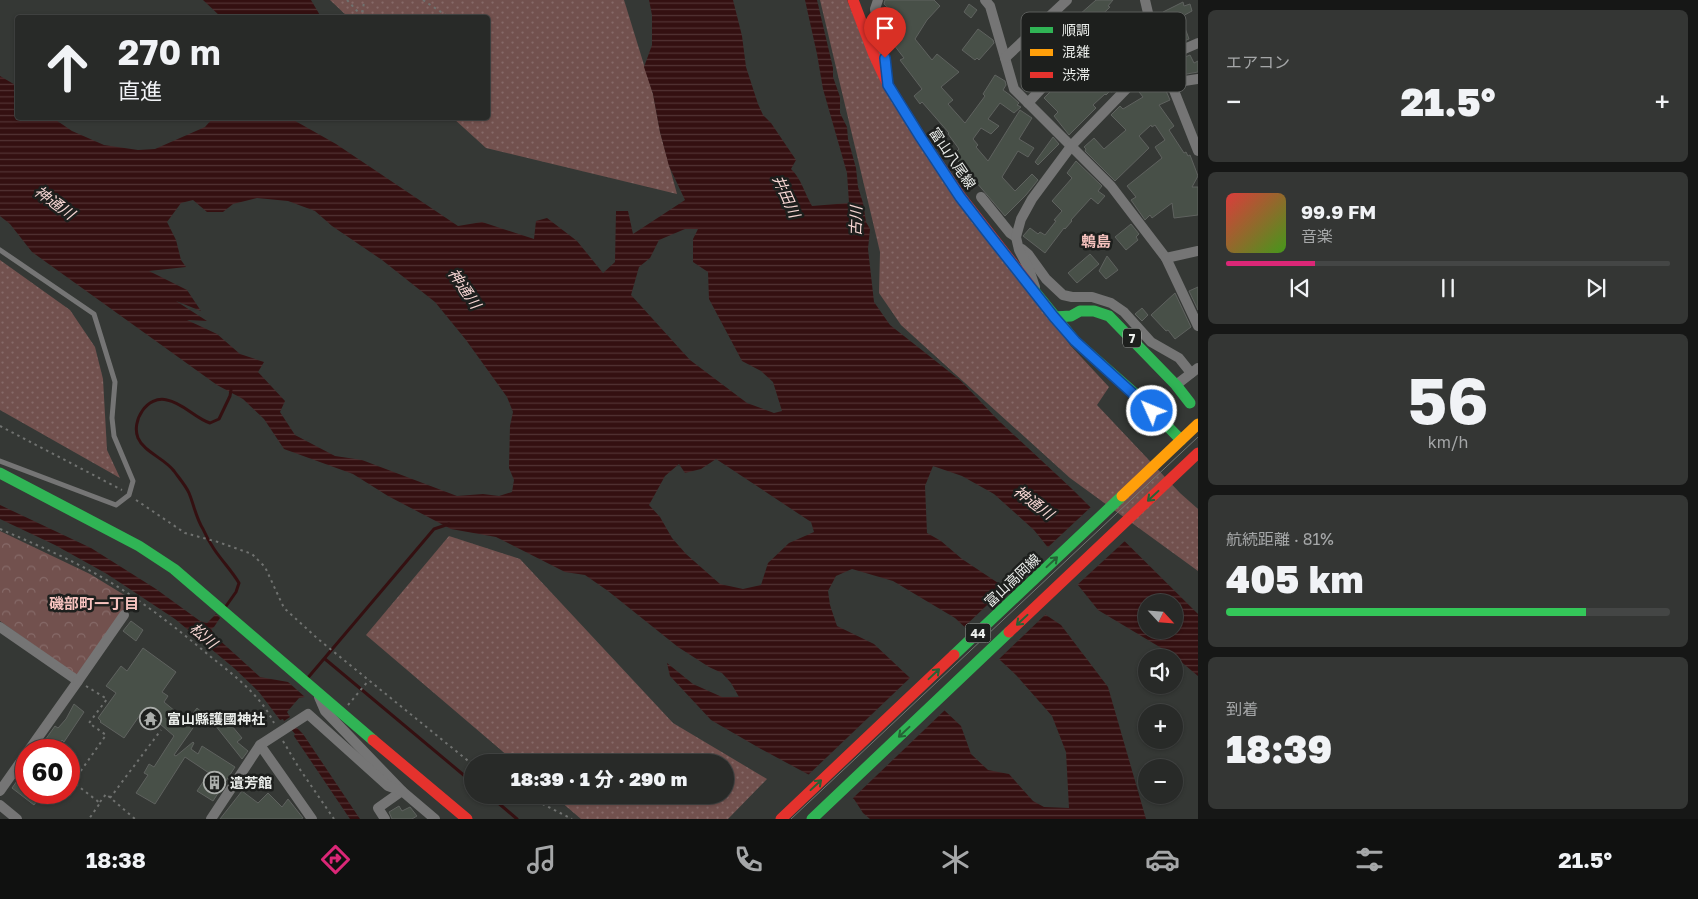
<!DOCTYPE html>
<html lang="ja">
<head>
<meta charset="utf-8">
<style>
	:root { --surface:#282a28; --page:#343634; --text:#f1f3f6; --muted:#a5a7a8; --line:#444645; --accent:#db2777 }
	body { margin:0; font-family:"Golos Text","Noto Sans JP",sans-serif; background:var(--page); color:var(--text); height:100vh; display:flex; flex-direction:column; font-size:19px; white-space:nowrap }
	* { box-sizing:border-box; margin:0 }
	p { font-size:16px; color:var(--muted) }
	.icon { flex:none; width:28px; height:28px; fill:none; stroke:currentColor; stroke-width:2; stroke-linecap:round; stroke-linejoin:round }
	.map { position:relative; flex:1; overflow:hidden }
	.panel { display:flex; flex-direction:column; gap:10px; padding:10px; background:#161716; width:500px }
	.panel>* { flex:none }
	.banner { position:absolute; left:15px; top:15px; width:475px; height:105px; border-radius:5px; box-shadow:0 1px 4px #0004,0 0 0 1px var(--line); background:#282a28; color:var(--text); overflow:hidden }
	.needle { width:32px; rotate:116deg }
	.tools { position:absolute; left:1138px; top:594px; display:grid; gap:10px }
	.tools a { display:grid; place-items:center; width:45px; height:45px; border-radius:50%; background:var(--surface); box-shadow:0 1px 4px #0004,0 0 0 1px var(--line); font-size:25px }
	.speed { position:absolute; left:15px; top:739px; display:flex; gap:10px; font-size:25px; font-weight:700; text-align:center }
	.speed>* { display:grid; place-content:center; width:65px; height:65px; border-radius:50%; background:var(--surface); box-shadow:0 1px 4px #0004,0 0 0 1px var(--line); line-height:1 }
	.speed .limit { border:8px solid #d22; background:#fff; color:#111 }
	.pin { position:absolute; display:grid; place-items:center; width:42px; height:42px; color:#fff; margin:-51px -21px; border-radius:50% 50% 50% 0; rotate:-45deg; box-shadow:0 0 5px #0007 }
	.pin .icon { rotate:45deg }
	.me { position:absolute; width:55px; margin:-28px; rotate:314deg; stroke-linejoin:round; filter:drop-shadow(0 0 4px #0008) }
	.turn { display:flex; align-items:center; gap:18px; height:105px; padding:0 20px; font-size:22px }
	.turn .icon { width:65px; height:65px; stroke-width:2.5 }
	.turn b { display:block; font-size:35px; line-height:42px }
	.big { font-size:38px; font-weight:800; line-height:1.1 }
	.panel .card { flex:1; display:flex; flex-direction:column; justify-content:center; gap:8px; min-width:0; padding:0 18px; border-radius:8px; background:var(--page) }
	.panel .dial { align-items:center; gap:0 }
	.dial b { font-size:65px; line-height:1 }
	.song { display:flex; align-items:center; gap:15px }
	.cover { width:60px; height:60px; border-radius:8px; background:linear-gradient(135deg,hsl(0 70% 55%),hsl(100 70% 35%)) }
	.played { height:5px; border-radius:2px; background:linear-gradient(90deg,var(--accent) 20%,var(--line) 20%) }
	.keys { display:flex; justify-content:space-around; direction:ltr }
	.heat { display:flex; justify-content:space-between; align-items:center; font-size:28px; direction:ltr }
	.charge { height:8px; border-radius:4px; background:linear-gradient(90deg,#34c759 81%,var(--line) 0) }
	.trip { position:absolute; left:464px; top:754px; width:270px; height:50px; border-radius:25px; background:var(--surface); box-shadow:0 1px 4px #0004,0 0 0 1px var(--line); font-weight:800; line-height:50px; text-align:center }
	.dock { display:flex; height:80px; justify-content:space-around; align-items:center; background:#101110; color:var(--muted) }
	.dock .icon { width:35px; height:35px }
	.dock .active { color:var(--accent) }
	.dock b { font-size:22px; color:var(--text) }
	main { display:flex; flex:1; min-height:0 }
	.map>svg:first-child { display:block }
</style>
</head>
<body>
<main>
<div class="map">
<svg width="1198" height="819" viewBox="0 0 1198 819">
	<defs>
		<pattern id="grass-dots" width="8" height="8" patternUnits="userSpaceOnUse" patternTransform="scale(1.25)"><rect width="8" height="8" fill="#72514e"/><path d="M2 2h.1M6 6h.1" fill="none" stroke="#866a68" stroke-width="1.8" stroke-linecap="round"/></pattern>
		<pattern id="park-crowns" width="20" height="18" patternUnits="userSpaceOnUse" patternTransform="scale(1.25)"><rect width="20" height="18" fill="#72514e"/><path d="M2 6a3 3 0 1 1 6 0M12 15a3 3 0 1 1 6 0" fill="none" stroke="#866a68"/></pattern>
		<pattern id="water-rules" width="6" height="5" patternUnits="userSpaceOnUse" patternTransform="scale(1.25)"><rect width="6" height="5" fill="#341011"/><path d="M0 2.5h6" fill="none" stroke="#523334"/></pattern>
	</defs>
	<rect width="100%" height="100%" fill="#353835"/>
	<!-- grass -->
	<g fill="url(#grass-dots)">
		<path d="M330,0H624L653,94L660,132L677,194L486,148L453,118H488V18L348,17Z"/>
		<path d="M820,0H847L883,87L1070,345L1109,387L1097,405L1180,493L1198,509V571L1070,478L901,325L879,293L880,252Z"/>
		<path d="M0,260L70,310L95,347L103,379L107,450L120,478L0,410Z"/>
		<path d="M449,536L520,559L673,723L767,779L728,819H581L553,795H725V762H515L366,635Z"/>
	</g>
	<!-- park -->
	<path fill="url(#park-crowns)" d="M0,531L90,574L131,599L80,674H74L0,621Z"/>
	<!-- water -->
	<g fill="url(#water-rules)" fill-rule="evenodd">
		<path d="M203,0H311L321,17H221Z"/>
		<path d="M649,0H733L742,36L746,67L758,104L763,115L771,123L796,160L791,169C801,178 805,194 812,206L849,203L847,173L823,89L817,54L805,0H817L833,68V77L840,97V113L847,127L848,139L856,168L858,187L863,203L866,222L870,229L868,249L874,302L890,325L961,381L998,420L1071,488L1198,614V676L1173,655L1098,610L1034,530L994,494L962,476L933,466L925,486L927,533L941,541L962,559L1061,625L1108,687L1146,819H870L863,813L854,799L761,749L711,720L670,676L667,663L693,684L722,697H739L731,683L722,673L709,667L678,647L608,591L585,575L565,572L496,537L451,529L388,496L353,474L284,449L264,419L243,399L217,385L32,252L10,224L0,216V76L17,86L18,118H53L72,131L104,145L138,150L155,149L205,127L213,118H290L336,144L458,226L482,222L534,239L536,221L547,218L577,241L603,273L615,262L616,211H628L633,234L685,200L669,166L660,132L653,94L644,67L652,45V15ZM257,198L288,201L315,211L332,226L382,260L435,302L466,340L507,397L513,412L510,426L509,468L514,480L512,492L499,496L483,494L457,496L362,460L335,456L295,435L280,412L285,401L258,372L264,362L240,354L217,334L187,320L207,321L176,301L201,311L187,290L149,271L186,267L181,260L176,240L167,222L181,203L193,200L207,212H223L233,204ZM685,229H698L693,239V262L708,272L709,299L742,361L761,371L773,382L782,411L774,413L747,403L690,360L631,295L639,267L650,258L659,240ZM716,459L811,522L814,532L789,543L768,563L761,585L743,589L720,584L686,554L672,538L660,517L649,505L665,476L679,464L685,473L701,469ZM852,569L893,581L955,618L1016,675L1052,716L1066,752L1069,808L1044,807L1033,801L1009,774L988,770L971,754L961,726L874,644L837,626L830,605L828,591L836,576ZM1146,602H1174V630H1146Z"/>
		<path d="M0,505L91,548L156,589L200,621L207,623L216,614L220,618L214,627L211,629L215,636L260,677L288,682L305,697L299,698L287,712L290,717L284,721L283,719L280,720L259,692L234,668L175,619L107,574L55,545L0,519Z"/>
		<path d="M295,726L303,734L360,819H350L294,736L295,734L291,729Z"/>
	</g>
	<!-- pier -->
	<g fill="#353835">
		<path d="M1092,506L1126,540L1076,586L1046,549Z"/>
		<path d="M1007,586L1047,613L997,661L963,628Z"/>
		<path d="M912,676L946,709L851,800L806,777Z"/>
	</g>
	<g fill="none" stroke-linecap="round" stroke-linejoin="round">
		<!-- stream -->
		<g stroke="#341011" stroke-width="3">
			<path d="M224,609L236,592L239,583C232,571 222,561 214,549C210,543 206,536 203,529C196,518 194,505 189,493C186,486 179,478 174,471C164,458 144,452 138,438C131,421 147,395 167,400C183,403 195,418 210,423L219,419L230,396L231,390"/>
			<path d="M325,659L472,782"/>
			<path d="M306,680L434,529L449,524"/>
			<path d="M489,795L517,819"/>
		</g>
	</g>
	<!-- building -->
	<g fill="#485048" stroke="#5f625f">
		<path d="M885,0H934L940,6L927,20L915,39L932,60L937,54L959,72L941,87L953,100L948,104L965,123L985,96L983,94L995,75L1005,81L1006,85L1003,90L1010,95L1019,103L1017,105L1021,107L1014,113L1000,103L988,119L999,126L991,134L981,128L973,139L978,145L976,147L988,161L1020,110L1032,118L1019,139L1034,148L1028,157L1018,151L1002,177L1015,191L1032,174L1038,180L1026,195L1005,216L953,155L959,149L948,134L949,133L922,102L920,104L914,96L922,89L900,60L904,58L894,45L901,38L893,31L901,20L884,4Z"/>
		<path d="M1096,0H1113L1108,6L1110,7L1085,31L1081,25L1067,41L1066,40L1048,57L1055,64L1044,75L1038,69L1039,68L1028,53L1049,35L1052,36L1068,19L1071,22Z"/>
		<path d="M1183,2L1184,6L1190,4L1192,11L1181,17L1189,39L1164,49L1158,27L1168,24L1163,12Z"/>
		<path d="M969,4L977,10L971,18L964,12Z"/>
		<path d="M978,29L993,40L994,43L979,60L977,58L975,60L962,50Z"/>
		<path d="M1137,41L1148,52L1127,72L1129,73L1112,92L1110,91L1106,95L1105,94L1093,105L1096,108L1069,135L1054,116L1058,112L1044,98L1055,87L1054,85L1071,67L1073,65L1074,67L1086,55L1100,69L1108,60L1113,64Z"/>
		<path d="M1190,55L1194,63L1198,61V72L1181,75L1178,69L1176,70L1173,62Z"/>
		<path d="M1160,77L1170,100L1159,105L1174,126L1169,130L1184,153L1186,152L1188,156L1190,155L1198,176L1192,187H1198V215L1174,218L1172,203L1152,218L1150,215L1145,220L1131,200L1136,197L1127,186L1162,158L1155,147L1165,140L1155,125L1152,127L1151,125L1139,136L1149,148L1115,181L1085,151L1086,149L1084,147L1094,138L1104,149L1126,130L1111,115L1120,106L1123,109L1143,97L1136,88Z"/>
		<path d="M1053,137L1059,144L1038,165L1035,162Z"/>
		<path d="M1076,161L1102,186L1098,191L1105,196L1098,204L1091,198L1071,220L1072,221L1065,229L1064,228L1045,253L1023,236L1030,228L1038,234L1040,232L1045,235L1056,221L1054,220L1062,211L1052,201L1072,178L1067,173Z"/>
		<path d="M1131,224L1139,234L1136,237L1138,240L1126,250L1115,237Z"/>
		<path d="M1090,254L1099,264L1077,283L1068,273Z"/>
		<path d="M1107,256L1118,270L1106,279L1099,271Z"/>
		<path d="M1198,287V310L1189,291Z"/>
		<path d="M1175,293L1191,327L1175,339L1168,330L1166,331L1151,315Z"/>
		<path d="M1142,308L1148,315L1142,321L1135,314Z"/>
		<path d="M131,621L143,630L136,641L123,631Z"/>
		<path d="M143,648L176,672L162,692L168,696L164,702L187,721L197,708L205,715L196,726L195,725L174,755L176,756L193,742L194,743L191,749L198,754L202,746L235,767L213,801L197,791L209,773L185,757L155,804L136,793L148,775L144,773L149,764L154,767L174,736L153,718L152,719L142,712L124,738L100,722L101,721L98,718L116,693L106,686L121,666L127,671Z"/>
		<path d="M74,704L84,712L64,742L62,740L55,750H38L55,726L58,728L66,719Z"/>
		<path d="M229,715L235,724L232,726L242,738L237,742L248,751L242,759L215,725Z"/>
		<path d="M26,768V792H43L34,805L12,788Z"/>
		<path d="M242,791L258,803L268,793L282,807L288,799L303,818L301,819H220Z"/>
		<path d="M399,806L402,811L410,807L417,816L412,819H392L389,812Z"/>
	</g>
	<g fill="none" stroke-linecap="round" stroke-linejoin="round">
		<!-- path -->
		<g stroke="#707270" stroke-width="2" stroke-dasharray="2.5 4" stroke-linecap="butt">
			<path d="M347,0L358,12L363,11L364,0"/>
			<path d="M423,0L450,18"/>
			<path d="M0,426L122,490"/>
			<path d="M136,500L185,533L218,542L252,554L265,567L284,608L318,639L472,764"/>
			<path d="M0,529C37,545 75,561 110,582C146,604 179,630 211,657C234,675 261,696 274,723"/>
			<path d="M86,686L107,699L89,723L106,735L73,782L100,803L89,819"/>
			<path d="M348,705L369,680"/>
			<path d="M283,741L299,768L334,819"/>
			<path d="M69,779L73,782"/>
			<path d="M525,795L572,819"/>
			<path d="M110,798L161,730"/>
			<path d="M100,802L106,794L135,819"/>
		</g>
		<!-- lane -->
		<path stroke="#757575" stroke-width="5" d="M0,250L94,314L115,382L112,418L114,436L133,481L129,495L116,505L0,461"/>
		<!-- street -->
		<g stroke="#757575" stroke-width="10">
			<path d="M878,0L875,9L880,43L885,58L887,75"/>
			<path d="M985,0L990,6L1014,89L1111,186L1166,258"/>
			<path d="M1145,0L1159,60L1171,83L1198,151"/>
			<path d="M1005,58L1067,0"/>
			<path d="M1171,83L1198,79"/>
			<path d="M1028,103L1076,51"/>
			<path d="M981,197L1010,233L1016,237"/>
			<path d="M1022,249L1028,254L1046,279L1063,295L1072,297H1092L1111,303L1124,312L1151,342L1179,358L1191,373"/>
			<path d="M1198,251L1166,258L1198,326"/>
			<path d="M1035,287L1029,269L1019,250L1016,237L1021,219L1032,199L1072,145L1134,81L1159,60L1198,43"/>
			<path d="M1176,385L1198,368"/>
			<path d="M0,627L78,681L29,750"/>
			<path d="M78,681L124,615"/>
			<path d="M319,697L325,711L402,791L378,808L385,819"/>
			<path d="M260,745L312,819"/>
			<path d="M0,791L26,754"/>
			<path d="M0,805L17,819"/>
			<path d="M211,819L260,745L308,714L388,786L402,791L435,819"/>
		</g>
		<!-- fast -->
		<g stroke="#30b455" stroke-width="11">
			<path d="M1032,288L1075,341L1142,400L1181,440"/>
			<path d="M1054,317L1071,316L1080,311H1094L1109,316L1176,385L1190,403"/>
			<path d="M0,473L139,546L174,569L373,740"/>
			<path d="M954,655L1122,496"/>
			<path d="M812,819L1009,632"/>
		</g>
		<!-- slow -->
		<path stroke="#ff9f0a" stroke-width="11" d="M1122,496L1198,424"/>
		<!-- jam -->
		<g stroke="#e5322d" stroke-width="11">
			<path d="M853,0L874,55L888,85L921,138L961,197L1032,288"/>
			<path d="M1009,632L1198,453"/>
			<path d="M373,740L467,819"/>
			<path d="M781,819L954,655"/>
		</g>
		<!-- tram -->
		<path stroke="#727472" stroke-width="1" d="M791,819L1198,437"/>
	</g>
	<!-- one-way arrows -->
	<defs><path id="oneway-shaft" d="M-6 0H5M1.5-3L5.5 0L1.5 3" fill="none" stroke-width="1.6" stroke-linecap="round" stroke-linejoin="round" transform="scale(1.25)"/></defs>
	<g stroke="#266236">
		<use href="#oneway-shaft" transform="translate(1153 496) rotate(137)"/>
		<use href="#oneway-shaft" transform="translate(1052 562) rotate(-43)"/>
		<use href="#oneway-shaft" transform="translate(1022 620) rotate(137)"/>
		<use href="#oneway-shaft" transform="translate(934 674) rotate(-43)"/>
		<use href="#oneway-shaft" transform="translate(904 732) rotate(137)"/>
		<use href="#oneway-shaft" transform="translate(816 785) rotate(-43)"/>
	</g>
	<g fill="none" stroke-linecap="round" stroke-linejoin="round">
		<defs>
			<path id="route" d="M885,58L888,85L921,138L960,197L987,232L1054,317L1075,341L1152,411"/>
		</defs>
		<!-- route casing -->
		<use href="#route" stroke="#114b97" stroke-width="12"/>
		<!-- route -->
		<use href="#route" stroke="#1a73e8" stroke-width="9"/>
	</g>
	<!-- icons -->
	<defs>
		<symbol id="temple-ring" viewBox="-11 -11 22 22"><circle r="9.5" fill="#1d1f1d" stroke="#abaeab" stroke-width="1.5"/><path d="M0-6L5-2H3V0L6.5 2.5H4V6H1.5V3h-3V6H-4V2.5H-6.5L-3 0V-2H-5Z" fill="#abaeab"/></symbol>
		<symbol id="building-ring" viewBox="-11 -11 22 22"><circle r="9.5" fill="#1d1f1d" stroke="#abaeab" stroke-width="1.5"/><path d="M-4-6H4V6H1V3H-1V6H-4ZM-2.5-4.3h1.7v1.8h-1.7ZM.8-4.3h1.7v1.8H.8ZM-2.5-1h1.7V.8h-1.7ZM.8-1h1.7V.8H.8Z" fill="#abaeab"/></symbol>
	</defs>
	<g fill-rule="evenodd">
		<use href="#temple-ring" x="138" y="706" width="25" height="25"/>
		<use href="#building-ring" x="202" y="770" width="25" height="25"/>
	</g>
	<g text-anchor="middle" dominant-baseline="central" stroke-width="5" stroke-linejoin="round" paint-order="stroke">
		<!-- shield labels -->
		<g fill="#1d1f1d" stroke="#adb0ad" stroke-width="1">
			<rect x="1123" y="328.5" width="18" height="19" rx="4"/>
			<rect x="965.5" y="623.5" width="25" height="19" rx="4"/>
		</g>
		<g font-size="12" font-weight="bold" fill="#ebeeeb">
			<text x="1132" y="338">7</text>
			<text x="978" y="633">44</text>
		</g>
		<!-- street labels -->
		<g font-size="14" fill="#ebeeeb" stroke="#1d1f1d">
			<text transform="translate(953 158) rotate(56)">富山八尾線</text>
			<text transform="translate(1012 580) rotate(-43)">富山高岡線</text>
		</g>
		<!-- poi labels -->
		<g font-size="14" font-weight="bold" fill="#ebeeeb" stroke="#1d1f1d" text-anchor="start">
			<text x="167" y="718">富山縣護國神社</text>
			<text x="230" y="782">遺芳館</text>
		</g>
		<!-- water labels -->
		<g font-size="15" font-style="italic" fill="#f7d6d3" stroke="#1d1f1d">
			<text transform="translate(787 196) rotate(66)">井田川</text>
			<text transform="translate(55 202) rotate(36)">神通川</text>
			<text transform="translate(855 221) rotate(-88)">古川</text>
			<text transform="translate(465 288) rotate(56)">神通川</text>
			<text transform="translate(1034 502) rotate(37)">神通川</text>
			<text transform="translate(204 635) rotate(41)">松川</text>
		</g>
		<!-- neighbourhood labels -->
		<g font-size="15" font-weight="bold" fill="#f7c3bf" stroke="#1d1f1d">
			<text x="1096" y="241">鵯島</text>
			<text x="94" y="603">磯部町一丁目</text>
		</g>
	</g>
	<!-- legend -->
	<rect x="1021" y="12" width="165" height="80" rx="8" fill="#1d1f1d" stroke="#5b5d5b" stroke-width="1"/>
	<rect x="1030" y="27" width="23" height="6" fill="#30b455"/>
	<rect x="1030" y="49" width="23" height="7" fill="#ff9f0a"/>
	<rect x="1030" y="72" width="23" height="6" fill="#e5322d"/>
	<g font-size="14" fill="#ebeeeb">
		<text x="1062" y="35">順調</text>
		<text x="1062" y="57">混雑</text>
		<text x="1062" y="80">渋滞</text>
	</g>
</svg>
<div class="tools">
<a><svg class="needle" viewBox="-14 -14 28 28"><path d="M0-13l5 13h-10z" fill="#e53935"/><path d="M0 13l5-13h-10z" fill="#a5a7a8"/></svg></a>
<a><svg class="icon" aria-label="sound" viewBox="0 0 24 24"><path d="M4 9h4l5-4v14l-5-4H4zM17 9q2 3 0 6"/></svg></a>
<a>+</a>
<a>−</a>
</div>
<div class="speed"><div class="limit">60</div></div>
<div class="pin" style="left:885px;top:58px;background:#d93025"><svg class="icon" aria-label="arrive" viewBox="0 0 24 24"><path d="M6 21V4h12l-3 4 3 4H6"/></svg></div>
<svg class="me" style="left:1152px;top:411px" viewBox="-20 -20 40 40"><circle r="17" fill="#1a73e8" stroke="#fff" stroke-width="3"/><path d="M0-11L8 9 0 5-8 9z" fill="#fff"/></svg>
<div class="trip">18:39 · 1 分 · 290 m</div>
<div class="banner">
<div class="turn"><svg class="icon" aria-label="ahead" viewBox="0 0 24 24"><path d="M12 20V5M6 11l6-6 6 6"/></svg><div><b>270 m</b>直進</div></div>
</div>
</div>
<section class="panel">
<div class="card"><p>エアコン</p>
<div class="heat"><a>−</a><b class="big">21.5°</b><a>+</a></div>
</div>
<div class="card">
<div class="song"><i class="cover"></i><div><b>99.9 FM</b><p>音楽</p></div></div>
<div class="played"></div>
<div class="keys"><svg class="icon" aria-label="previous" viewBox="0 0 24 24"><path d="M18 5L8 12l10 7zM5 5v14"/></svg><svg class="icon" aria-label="pause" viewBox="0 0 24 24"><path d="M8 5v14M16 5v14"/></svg><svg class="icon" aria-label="next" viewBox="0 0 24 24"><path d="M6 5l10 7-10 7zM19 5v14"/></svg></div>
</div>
<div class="card dial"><b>56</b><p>km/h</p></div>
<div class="card"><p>航続距離 · 81%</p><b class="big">405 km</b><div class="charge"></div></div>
<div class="card"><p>到着</p><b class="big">18:39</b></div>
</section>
</main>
<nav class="dock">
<b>18:38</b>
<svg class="icon active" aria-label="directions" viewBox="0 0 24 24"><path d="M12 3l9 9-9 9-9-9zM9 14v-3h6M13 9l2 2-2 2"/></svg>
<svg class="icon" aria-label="music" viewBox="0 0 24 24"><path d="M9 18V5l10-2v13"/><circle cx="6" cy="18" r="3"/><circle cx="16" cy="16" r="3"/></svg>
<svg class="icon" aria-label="phone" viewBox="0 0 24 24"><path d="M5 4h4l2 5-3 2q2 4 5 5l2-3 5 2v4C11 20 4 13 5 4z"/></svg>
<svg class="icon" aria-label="climate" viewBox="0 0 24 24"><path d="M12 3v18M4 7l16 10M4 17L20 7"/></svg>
<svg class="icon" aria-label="car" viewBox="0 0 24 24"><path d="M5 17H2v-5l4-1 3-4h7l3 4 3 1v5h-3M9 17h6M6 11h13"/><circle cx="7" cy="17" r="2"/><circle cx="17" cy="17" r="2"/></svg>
<svg class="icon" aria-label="filters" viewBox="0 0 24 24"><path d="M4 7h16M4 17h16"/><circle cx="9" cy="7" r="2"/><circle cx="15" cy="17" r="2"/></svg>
<b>21.5°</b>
</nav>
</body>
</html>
